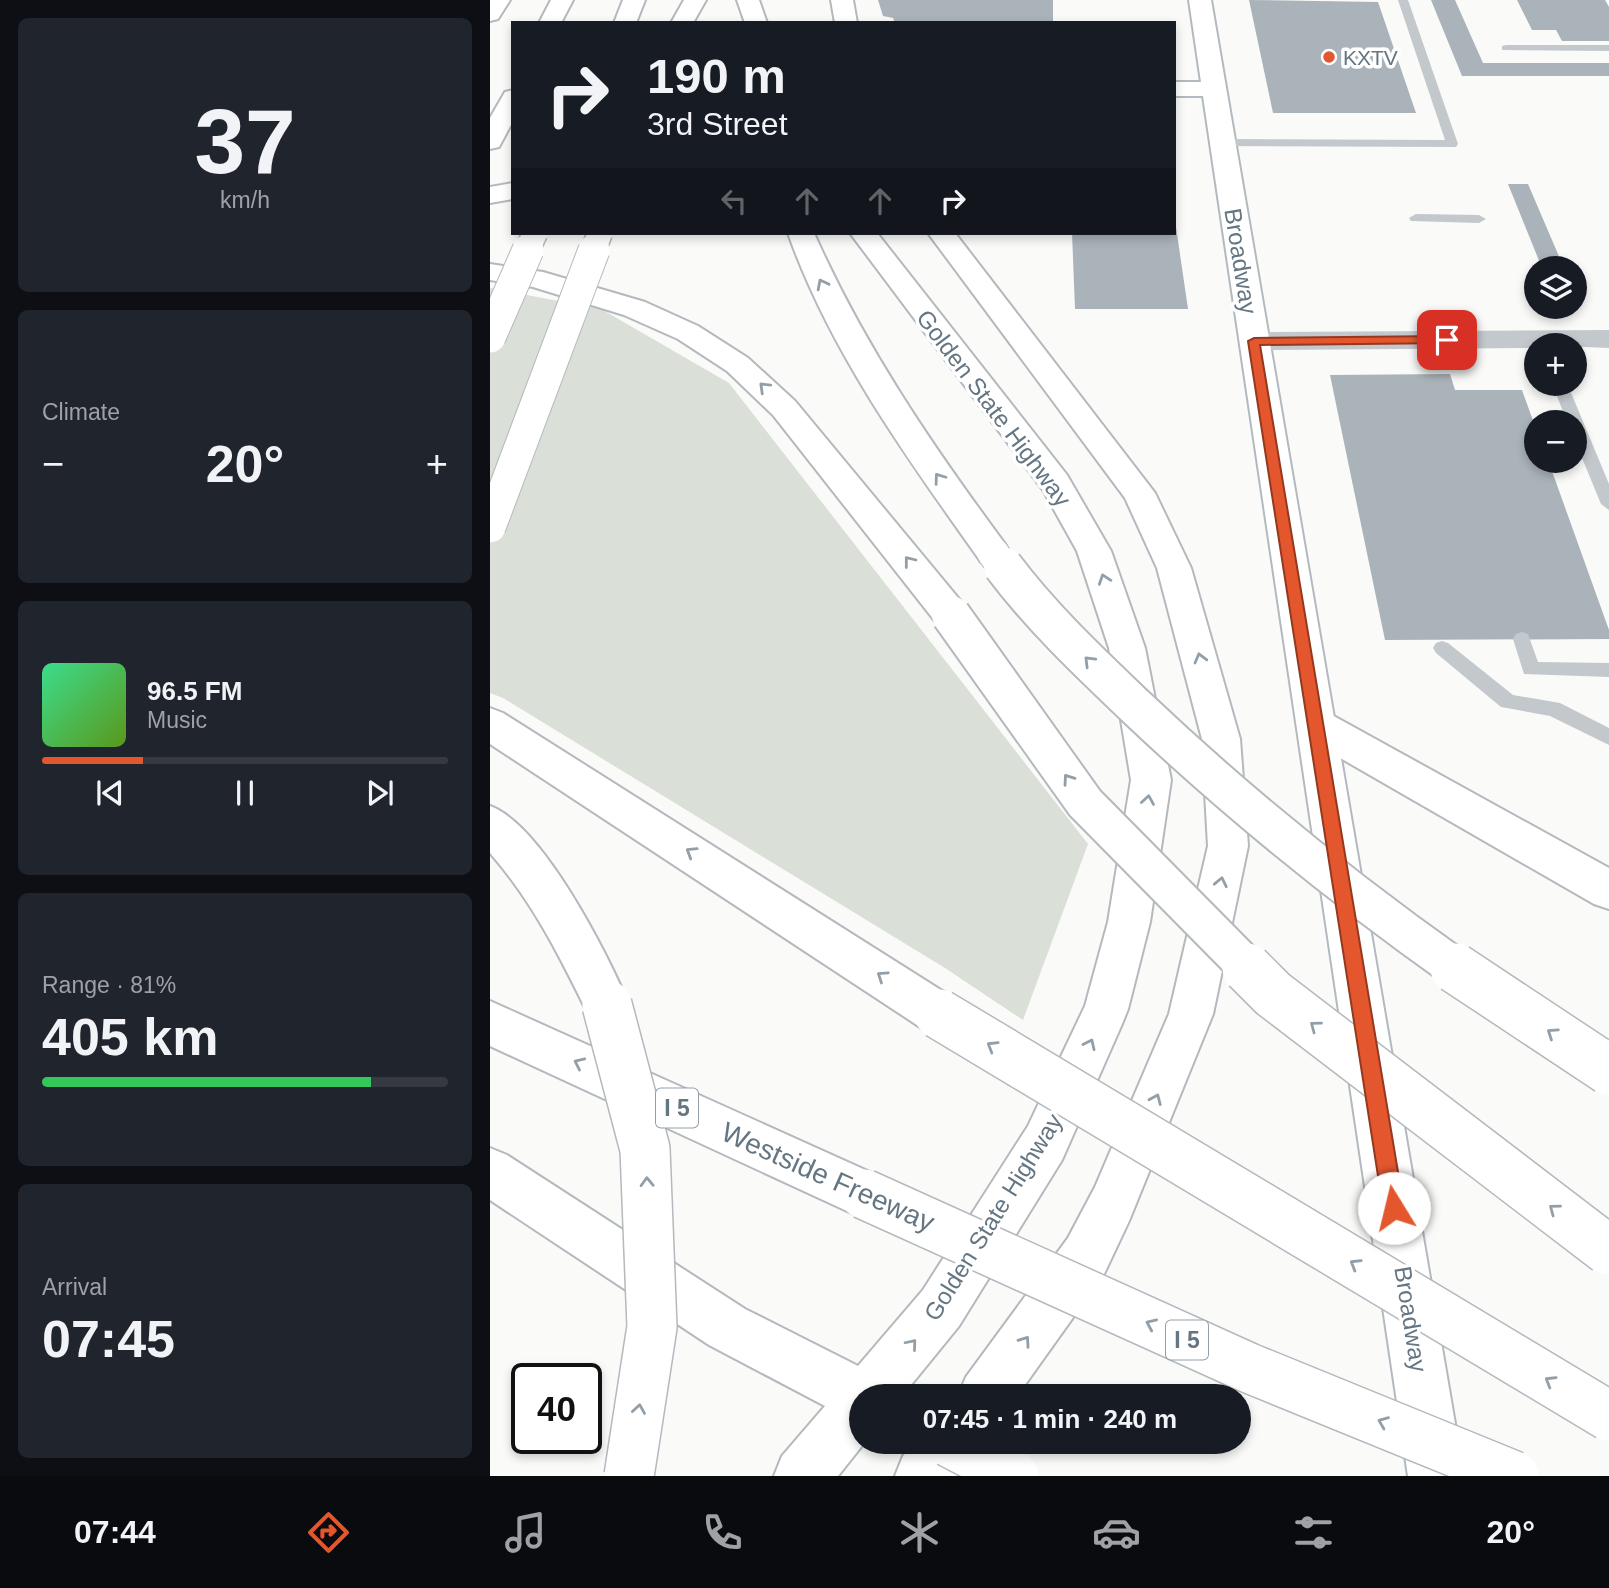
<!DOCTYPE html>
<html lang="en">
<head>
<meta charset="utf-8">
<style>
	:root { --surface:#171b24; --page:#20242c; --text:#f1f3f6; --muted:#9ea1a6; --line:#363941; --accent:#e4572e }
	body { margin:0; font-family:Helvetica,sans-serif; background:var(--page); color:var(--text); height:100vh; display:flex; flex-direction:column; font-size:26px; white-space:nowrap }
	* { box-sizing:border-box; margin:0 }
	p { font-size:23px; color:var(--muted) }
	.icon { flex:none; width:38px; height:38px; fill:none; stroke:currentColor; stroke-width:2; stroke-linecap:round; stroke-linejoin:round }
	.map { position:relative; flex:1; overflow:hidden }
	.side { display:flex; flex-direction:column; gap:18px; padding:18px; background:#0d0f14; width:490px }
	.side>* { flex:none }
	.guide { position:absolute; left:21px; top:21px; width:665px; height:214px; border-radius:0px; box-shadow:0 4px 10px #0003; background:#171b24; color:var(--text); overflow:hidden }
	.fabs { position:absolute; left:1034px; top:256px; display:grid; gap:14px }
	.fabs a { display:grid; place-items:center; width:63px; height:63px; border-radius:50%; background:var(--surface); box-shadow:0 4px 10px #0003; font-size:35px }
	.speed { position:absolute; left:21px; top:1363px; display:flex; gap:14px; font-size:35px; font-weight:700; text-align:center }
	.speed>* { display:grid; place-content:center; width:91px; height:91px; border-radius:50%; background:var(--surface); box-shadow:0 4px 10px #0003; line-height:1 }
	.speed .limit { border:4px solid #111; border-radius:10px; background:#fff; color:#111 }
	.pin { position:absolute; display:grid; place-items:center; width:60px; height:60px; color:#fff; margin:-30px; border-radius:14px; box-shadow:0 4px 10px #0006 }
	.me { position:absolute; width:77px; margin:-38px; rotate:351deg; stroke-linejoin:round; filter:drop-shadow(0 0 5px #0008) }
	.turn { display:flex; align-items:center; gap:24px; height:147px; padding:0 21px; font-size:32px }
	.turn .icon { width:91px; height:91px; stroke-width:2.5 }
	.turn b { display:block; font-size:49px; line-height:60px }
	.lanes { display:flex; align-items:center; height:66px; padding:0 21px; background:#0003; justify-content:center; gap:35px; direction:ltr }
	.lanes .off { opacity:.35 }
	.big { font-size:52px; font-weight:700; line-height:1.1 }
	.side .widget { flex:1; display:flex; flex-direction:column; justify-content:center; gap:10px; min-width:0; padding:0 24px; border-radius:10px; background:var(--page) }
	.side .dial { align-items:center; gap:0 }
	.dial b { font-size:91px; line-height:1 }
	.song { display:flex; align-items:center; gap:21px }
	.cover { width:84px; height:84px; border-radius:10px; background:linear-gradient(135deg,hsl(150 70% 55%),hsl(90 70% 35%)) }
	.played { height:7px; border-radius:4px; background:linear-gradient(90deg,var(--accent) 25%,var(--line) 25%) }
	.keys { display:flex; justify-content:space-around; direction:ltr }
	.heat { display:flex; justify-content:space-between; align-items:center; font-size:38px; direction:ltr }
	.charge { height:10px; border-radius:5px; background:linear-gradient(90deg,#34c759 81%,var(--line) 0) }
	.trip { position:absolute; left:359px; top:1384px; width:402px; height:70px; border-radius:35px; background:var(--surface); box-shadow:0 4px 10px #0003; font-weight:700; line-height:70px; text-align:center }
	.tabs { display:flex; height:112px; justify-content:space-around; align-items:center; background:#090b0e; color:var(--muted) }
	.tabs .icon { width:49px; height:49px }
	.tabs .on { color:var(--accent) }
	.tabs b { font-size:32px; color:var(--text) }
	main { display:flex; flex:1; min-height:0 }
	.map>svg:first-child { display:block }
</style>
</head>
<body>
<main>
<section class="side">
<div class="widget dial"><b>37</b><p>km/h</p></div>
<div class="widget"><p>Climate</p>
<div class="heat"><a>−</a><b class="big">20°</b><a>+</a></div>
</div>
<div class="widget">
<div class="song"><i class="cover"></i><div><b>96.5 FM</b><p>Music</p></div></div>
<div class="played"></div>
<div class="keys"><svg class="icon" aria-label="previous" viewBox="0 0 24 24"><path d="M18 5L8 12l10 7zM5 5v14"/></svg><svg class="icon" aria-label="pause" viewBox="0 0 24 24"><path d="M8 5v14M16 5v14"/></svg><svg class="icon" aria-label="next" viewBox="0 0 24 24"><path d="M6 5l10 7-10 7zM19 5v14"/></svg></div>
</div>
<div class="widget"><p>Range · 81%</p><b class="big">405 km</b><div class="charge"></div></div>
<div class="widget"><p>Arrival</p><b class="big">07:45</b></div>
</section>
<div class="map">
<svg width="1119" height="1476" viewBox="0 0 1119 1476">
	<rect width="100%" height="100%" fill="#fafaf8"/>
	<!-- green -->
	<path fill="#dadfd7" d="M0,288L111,309L239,383L598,844L533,1020L455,968L13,698L0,693Z"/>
	<!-- building -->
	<g fill="#aab3b9">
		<path d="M388,0H563V23H405L403,18L393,16Z"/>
		<path d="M759,0L888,2L926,113H783Z"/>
		<path d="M941,0H965L993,63H1119V76H972Z"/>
		<path d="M1027,0H1115L1119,7V41H1072L1066,30H1042Z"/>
		<path d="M1018,184H1038L1074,268H1052Z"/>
		<path d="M684,213L698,309H585L582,233H684Z"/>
		<path d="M960,374L965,390H1032L1046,429V460H1058L1119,630V639L895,640L840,375Z"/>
	</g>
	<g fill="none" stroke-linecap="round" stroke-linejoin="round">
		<defs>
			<g id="secondary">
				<path d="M341,0H363L367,23H345Z"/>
				<path d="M699,0H721L974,1476H918L713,96H684V82H711Z"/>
				<path d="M23,183V199L0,203V187Z"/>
			</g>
			<g id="highway">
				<path d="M0,0H20L8,19L0,21Z"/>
				<path d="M61,0H83L71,23H49Z"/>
				<path d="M133,0H155L146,23H124Z"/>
				<path d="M194,0H216L203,23H181Z"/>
				<path d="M247,0H269L277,23H255Z"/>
				<path d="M23,90V121L9,147L0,149V118L15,92Z"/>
				<path d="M298,233H324C374,346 442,445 515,544L520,553L515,562L503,566L491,562C418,459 340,352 298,233Z"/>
				<path d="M360,233H387L577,475L621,551L655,648L681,780L660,922L638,1009L632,1024L572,1160L469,1326L412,1396H371V1442H375L348,1476H284L292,1456L335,1406L219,1345L0,1200V1148L17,1155L255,1309L368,1366L433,1290L538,1126L595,1006L618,922L641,780L619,648L587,551L553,490Z"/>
				<path d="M438,233H465L665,493L701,568L750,739L758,846L723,1014L639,1221L614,1274L527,1396H468L476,1377L578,1238L605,1187L679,1014L718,846L712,739L667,568L635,498Z"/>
				<path d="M0,264L53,272L155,302L208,326L258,358L305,401L474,605L479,615L474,625L461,629L448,625L283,415L237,371L188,339L134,315L43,287L0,280Z"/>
				<path d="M0,708L13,713L465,999L471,1014L465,1029L449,1036L433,1029L0,744Z"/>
				<path d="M826,709L840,714L1119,868V909L1104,904L812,736L807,725L812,714Z"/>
				<path d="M0,806C52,825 118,954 139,1005L133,1020L117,1027L101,1020C72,961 44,903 0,853Z"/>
				<path d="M0,1001L391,1177L398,1194L391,1211L374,1218L357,1211L0,1046Z"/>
				<path d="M425,1442H487L479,1461L468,1476H405L413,1456Z"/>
			</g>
		</defs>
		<!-- secondary casing -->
		<use href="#secondary" stroke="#b3babf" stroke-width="4"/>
		<!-- highway casing -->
		<use href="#highway" stroke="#b4b9bd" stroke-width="4"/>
		<!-- lane -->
		<g fill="#c3c8cc" fill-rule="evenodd">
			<path d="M908,0H918L968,144L966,147L729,146L727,143L733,139L955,140Z"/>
			<path d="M1016,45H1119V51L1012,50V46Z"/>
			<path d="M926,214L989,215L996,219L989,223L921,221L919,218Z"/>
			<path d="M1062,383H1077L1119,484V510L1111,504L1085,441V422H1077Z"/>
			<path d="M1032,632L1038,634L1048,662L1119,663V677L1034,674L1023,639L1026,634Z"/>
			<path d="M952,641L958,643L1023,695L1070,703L1119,728V745L1060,716L1011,707L946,653L943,648L946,643Z"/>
		</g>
		<!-- street -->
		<path fill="#c3c8cc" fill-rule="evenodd" d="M1119,330V348L1046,345V348L764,350L754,347L750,341L754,335L764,332Z"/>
		<!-- secondary -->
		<use href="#secondary" fill="#fff" fill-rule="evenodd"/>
		<!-- highway -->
		<use href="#highway" fill="#fff" fill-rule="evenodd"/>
		<defs>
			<g id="highway-bridge-far3">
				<path d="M37,251L45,233"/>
				<path d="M103,251L110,233"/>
			</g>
			<g id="highway-bridge-far2">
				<path d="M0,337L38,250"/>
				<path d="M0,527L104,250"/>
				<path d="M503,553L514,568"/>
			</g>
			<g id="highway-bridge-far1">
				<path d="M513,566C552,618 599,662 645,706C746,802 854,889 967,969"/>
				<path d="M461,615L595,803L759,969"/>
			</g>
			<g id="highway-bridge">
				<path d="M757,968L783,994L1118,1250"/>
				<path d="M965,968L1119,1070"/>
				<path d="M117,1005L155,1149L162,1327L139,1476"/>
				<path d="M449,1014L1119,1416"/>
				<path d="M374,1194L759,1368L1024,1476"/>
				<path d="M459,1442L524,1476"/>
			</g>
		</defs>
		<!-- highway-bridge-far3 casing -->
		<use href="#highway-bridge-far3" stroke="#b4b9bd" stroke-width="27" stroke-linecap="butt"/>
		<!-- highway-bridge-far2 casing -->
		<use href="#highway-bridge-far2" stroke="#b4b9bd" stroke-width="33" stroke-linecap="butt"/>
		<!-- highway-bridge-far1 casing -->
		<use href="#highway-bridge-far1" stroke="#b4b9bd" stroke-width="42" stroke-linecap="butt"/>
		<!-- highway-bridge casing -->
		<use href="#highway-bridge" stroke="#b4b9bd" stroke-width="52" stroke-linecap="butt"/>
		<!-- highway-bridge-far3 -->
		<use href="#highway-bridge-far3" stroke="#fff" stroke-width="24"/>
		<!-- highway-bridge-far2 -->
		<use href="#highway-bridge-far2" stroke="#fff" stroke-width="31"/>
		<!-- highway-bridge-far1 -->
		<use href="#highway-bridge-far1" stroke="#fff" stroke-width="38"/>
		<!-- highway-bridge -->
		<use href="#highway-bridge" stroke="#fff" stroke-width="49"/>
	</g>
	<!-- one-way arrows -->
	<defs><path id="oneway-chevron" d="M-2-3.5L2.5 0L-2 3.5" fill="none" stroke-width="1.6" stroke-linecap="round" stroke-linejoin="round" transform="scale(1.75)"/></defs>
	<g stroke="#939fa8">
		<use href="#oneway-chevron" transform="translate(332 284) rotate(-117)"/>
		<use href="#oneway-chevron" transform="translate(274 387) rotate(-136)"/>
		<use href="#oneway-chevron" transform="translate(449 478) rotate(-126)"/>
		<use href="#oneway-chevron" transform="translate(419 561) rotate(-128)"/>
		<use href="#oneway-chevron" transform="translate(614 579) rotate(-109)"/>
		<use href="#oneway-chevron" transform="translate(710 658) rotate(-105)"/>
		<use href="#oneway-chevron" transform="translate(599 661) rotate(-135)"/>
		<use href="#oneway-chevron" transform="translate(578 779) rotate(-125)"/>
		<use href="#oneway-chevron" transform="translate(658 800) rotate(-81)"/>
		<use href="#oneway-chevron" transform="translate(201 852) rotate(-148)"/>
		<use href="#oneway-chevron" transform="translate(731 882) rotate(-78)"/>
		<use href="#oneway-chevron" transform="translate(392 976) rotate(-146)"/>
		<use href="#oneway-chevron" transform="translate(825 1026) rotate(-143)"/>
		<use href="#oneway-chevron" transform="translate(1062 1033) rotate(-146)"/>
		<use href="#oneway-chevron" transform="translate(600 1044) rotate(-65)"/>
		<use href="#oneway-chevron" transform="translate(502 1046) rotate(-149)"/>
		<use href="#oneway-chevron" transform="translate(89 1063) rotate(-155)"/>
		<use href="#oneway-chevron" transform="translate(666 1099) rotate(-67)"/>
		<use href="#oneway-chevron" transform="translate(157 1182) rotate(-92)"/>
		<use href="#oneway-chevron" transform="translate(1064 1209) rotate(-143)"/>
		<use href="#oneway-chevron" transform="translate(865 1264) rotate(-149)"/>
		<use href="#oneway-chevron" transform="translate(661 1324) rotate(-156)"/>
		<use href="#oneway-chevron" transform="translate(535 1341) rotate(-55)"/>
		<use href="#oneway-chevron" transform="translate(422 1344) rotate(-50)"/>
		<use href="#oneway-chevron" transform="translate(1060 1381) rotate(-149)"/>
		<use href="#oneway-chevron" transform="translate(149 1409) rotate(-81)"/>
		<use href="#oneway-chevron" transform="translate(893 1422) rotate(-158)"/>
	</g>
	<!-- route -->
	<path fill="#e4572e" stroke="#94391e" stroke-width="2" d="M957,336L963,340L961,343L770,345L914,1208L911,1215L904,1218L896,1215L893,1208L758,341L764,338Z"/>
	<!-- markers -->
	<circle fill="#e4572e" stroke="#fff" stroke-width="2.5" cx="839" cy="57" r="7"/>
	<g text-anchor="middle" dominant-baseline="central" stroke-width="7" stroke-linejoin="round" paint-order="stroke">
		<!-- far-poi labels -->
		<g font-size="21" fill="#657683" stroke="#fff" text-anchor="start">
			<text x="853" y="57">KXTV</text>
		</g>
		<!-- shield labels -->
		<g fill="#fff" stroke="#939fa8" stroke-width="2">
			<rect x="166" y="1088.5" width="42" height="39" rx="5"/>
			<rect x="676" y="1320.5" width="42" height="39" rx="5"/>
		</g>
		<g font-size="23" font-weight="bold" fill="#657683">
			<text x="187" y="1108">I 5</text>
			<text x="697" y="1340">I 5</text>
		</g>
		<!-- street labels -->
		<g font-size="24" fill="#657683" stroke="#fff">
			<text transform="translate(751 261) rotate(81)">Broadway</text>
			<text transform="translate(504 408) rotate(53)">Golden State Highway</text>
			<text transform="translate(503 1217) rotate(-58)">Golden State Highway</text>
			<text transform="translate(921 1319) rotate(81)">Broadway</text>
		</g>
		<!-- near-street labels -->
		<g font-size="28" fill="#657683" stroke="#fff">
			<text transform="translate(338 1177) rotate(24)">Westside Freeway</text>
		</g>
	</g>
</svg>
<div class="fabs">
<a><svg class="icon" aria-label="layers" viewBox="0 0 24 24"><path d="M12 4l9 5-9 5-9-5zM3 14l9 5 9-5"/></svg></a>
<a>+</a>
<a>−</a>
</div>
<div class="speed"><div class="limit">40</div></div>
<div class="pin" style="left:957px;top:340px;background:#d93025"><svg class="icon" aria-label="arrive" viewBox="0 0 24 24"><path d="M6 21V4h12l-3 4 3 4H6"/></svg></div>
<svg class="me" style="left:904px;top:1208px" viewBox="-20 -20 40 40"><circle r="19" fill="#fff"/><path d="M0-13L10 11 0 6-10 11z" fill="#e4572e"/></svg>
<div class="trip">07:45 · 1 min · 240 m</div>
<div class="guide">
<div class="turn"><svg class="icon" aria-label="right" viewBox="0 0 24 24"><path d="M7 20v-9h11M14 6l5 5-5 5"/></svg><div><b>190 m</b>3rd Street</div></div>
<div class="lanes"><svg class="icon off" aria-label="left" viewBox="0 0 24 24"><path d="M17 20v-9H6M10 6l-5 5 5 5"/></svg><svg class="icon off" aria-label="ahead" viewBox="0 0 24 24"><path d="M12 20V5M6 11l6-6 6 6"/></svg><svg class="icon off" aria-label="ahead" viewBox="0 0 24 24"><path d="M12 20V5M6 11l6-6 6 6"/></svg><svg class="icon" aria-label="right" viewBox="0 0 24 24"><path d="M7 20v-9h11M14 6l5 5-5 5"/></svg></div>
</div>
</div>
</main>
<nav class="tabs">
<b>07:44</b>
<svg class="icon on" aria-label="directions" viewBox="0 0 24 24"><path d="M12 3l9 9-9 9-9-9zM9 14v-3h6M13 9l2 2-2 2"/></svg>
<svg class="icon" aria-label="music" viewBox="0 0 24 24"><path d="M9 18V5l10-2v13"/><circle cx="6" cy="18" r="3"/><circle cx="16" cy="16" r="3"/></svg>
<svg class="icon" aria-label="phone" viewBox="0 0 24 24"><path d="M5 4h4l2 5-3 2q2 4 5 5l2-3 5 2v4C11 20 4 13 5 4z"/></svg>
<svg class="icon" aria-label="climate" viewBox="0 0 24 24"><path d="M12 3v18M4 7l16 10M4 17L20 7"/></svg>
<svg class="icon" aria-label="car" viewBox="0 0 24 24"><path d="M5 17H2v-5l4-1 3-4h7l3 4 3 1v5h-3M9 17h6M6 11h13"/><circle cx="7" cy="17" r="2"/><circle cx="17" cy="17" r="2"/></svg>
<svg class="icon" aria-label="filters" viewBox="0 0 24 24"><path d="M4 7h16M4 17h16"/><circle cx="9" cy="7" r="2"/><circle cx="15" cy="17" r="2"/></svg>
<b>20°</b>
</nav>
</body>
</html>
